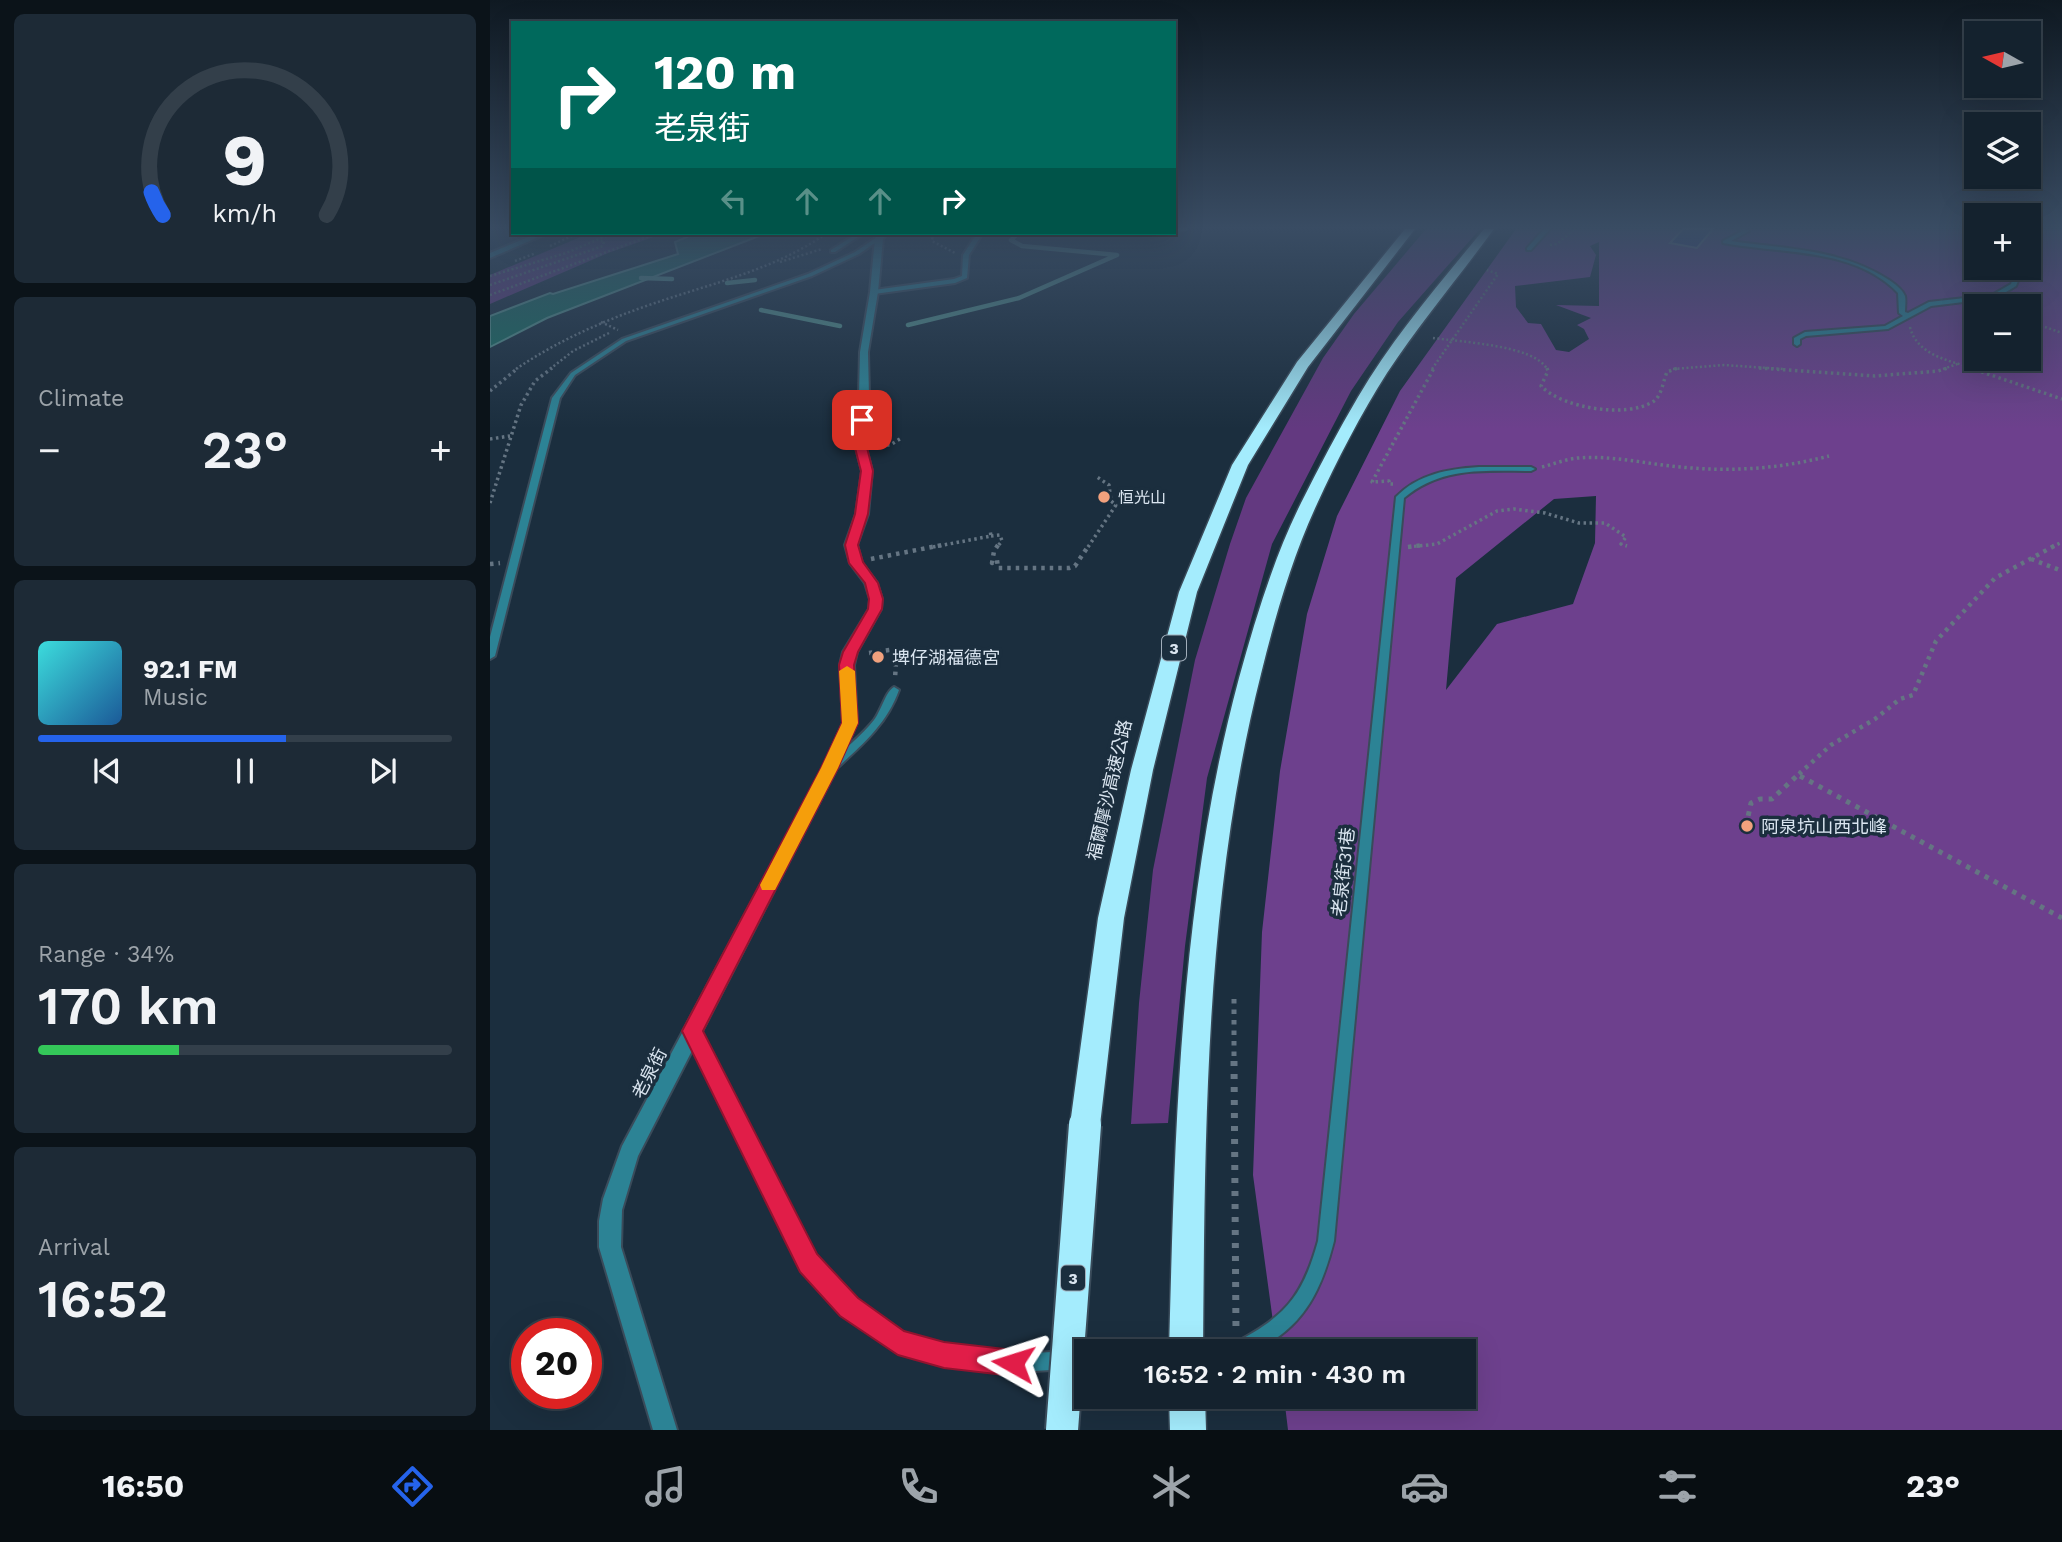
<!DOCTYPE html>
<html lang="en">
<head>
<meta charset="utf-8">
<style>
	:root { --surface:#14222e; --page:#1d2a36; --text:#f1f3f6; --muted:#9da4aa; --line:#333f4a; --accent:#2563eb }
	body { margin:0; font-family:"Work Sans","Noto Sans TC",sans-serif; background:var(--page); color:var(--text); height:100vh; display:flex; flex-direction:column; font-size:26px; white-space:nowrap }
	* { box-sizing:border-box; margin:0 }
	p { font-size:23px; color:var(--muted) }
	.icon { flex:none; width:38px; height:38px; fill:none; stroke:currentColor; stroke-width:2; stroke-linecap:round; stroke-linejoin:round }
	.map { position:relative; flex:1; overflow:hidden }
	.drawer { display:flex; flex-direction:column; gap:14px; padding:14px; background:#0b1319; width:490px }
	.drawer>* { flex:none }
	.hud { position:absolute; left:21px; top:21px; width:665px; height:214px; border-radius:0px; box-shadow:0 7px 28px #0002,0 0 0 2px var(--line); background:#00695c; color:#fff; overflow:hidden }
	.needle { width:46px; rotate:278deg }
	.fabs { position:absolute; left:1474px; top:21px; display:grid; gap:14px }
	.fabs a { display:grid; place-items:center; width:77px; height:77px; border-radius:0px; background:var(--surface); box-shadow:0 7px 28px #0002,0 0 0 2px var(--line); font-size:35px }
	.speed { position:absolute; left:21px; top:1318px; display:flex; gap:14px; font-size:35px; font-weight:700; text-align:center }
	.speed>* { display:grid; place-content:center; width:91px; height:91px; border-radius:50%; background:var(--surface); box-shadow:0 7px 28px #0002,0 0 0 2px var(--line); line-height:1 }
	.speed .limit { border:10px solid #d22; background:#fff; color:#111 }
	.pin { position:absolute; display:grid; place-items:center; width:60px; height:60px; color:#fff; margin:-30px; border-radius:14px; box-shadow:0 4px 10px #0006 }
	.me { position:absolute; width:77px; margin:-38px; rotate:276deg; stroke-linejoin:round; filter:drop-shadow(0 0 5px #0008) }
	.turn { display:flex; align-items:center; gap:24px; height:147px; padding:0 28px; font-size:32px }
	.turn .icon { width:91px; height:91px; stroke-width:2.5 }
	.turn b { display:block; font-size:49px; line-height:60px }
	.lanes { display:flex; align-items:center; height:66px; padding:0 28px; background:#0003; justify-content:center; gap:35px; direction:ltr }
	.lanes .off { opacity:.35 }
	.big { font-size:52px; font-weight:600; line-height:1.1 }
	.drawer .card { flex:1; display:flex; flex-direction:column; justify-content:center; gap:10px; min-width:0; padding:0 24px; border-radius:10px; background:var(--page) }
	.drawer .dial { align-items:center; gap:0 }
	.dial svg { height:182px; overflow:visible; fill:none; stroke:var(--line); stroke-width:7; stroke-linecap:round; text-anchor:middle }
	.dial text { fill:var(--text); stroke:none }
	.song { display:flex; align-items:center; gap:21px }
	.cover { width:84px; height:84px; border-radius:10px; background:linear-gradient(135deg,hsl(180 70% 55%),hsl(210 70% 35%)) }
	.played { height:7px; border-radius:4px; background:linear-gradient(90deg,var(--accent) 60%,var(--line) 60%) }
	.keys { display:flex; justify-content:space-around; direction:ltr }
	.heat { display:flex; justify-content:space-between; align-items:center; font-size:38px; direction:ltr }
	.charge { height:10px; border-radius:5px; background:linear-gradient(90deg,#34c759 34%,var(--line) 0) }
	.trip { position:absolute; left:584px; top:1339px; width:402px; height:70px; border-radius:0px; background:var(--surface); box-shadow:0 7px 28px #0002,0 0 0 2px var(--line); font-weight:600; line-height:70px; text-align:center }
	.tab-bar { display:flex; height:112px; justify-content:space-around; align-items:center; background:#080e12; color:var(--muted) }
	.tab-bar .icon { width:49px; height:49px }
	.tab-bar .selected { color:var(--accent) }
	.tab-bar b { font-size:32px; color:var(--text) }
	main { display:flex; flex:1; min-height:0 }
	.map>svg:first-child { display:block }
</style>
</head>
<body>
<main>
<section class="drawer">
<div class="card dial"><svg viewBox="0 0 100 80">
<path d="M14 69A42 42 0 1 1 86 69"/>
<path d="M14 69A42 42 0 0 1 9 59" stroke="#2563eb"/>
<text x="50" y="56" font-size="32" font-weight="700">9</text>
<text x="50" y="72" font-size="11">km/h</text>
</svg></div>
<div class="card"><p>Climate</p>
<div class="heat"><a>−</a><b class="big">23°</b><a>+</a></div>
</div>
<div class="card">
<div class="song"><i class="cover"></i><div><b>92.1 FM</b><p>Music</p></div></div>
<div class="played"></div>
<div class="keys"><svg class="icon" aria-label="previous" viewBox="0 0 24 24"><path d="M18 5L8 12l10 7zM5 5v14"/></svg><svg class="icon" aria-label="pause" viewBox="0 0 24 24"><path d="M8 5v14M16 5v14"/></svg><svg class="icon" aria-label="next" viewBox="0 0 24 24"><path d="M6 5l10 7-10 7zM19 5v14"/></svg></div>
</div>
<div class="card"><p>Range · 34%</p><b class="big">170 km</b><div class="charge"></div></div>
<div class="card"><p>Arrival</p><b class="big">16:52</b></div>
</section>
<div class="map">
<svg width="1572" height="1430" viewBox="0 0 1572 1430">
	<rect width="100%" height="100%" fill="#1b2e3e"/>
	<!-- green -->
	<g fill="#633980">
		<path d="M936,229H990L908,322L861,391L782,544L717,778L695,946L678,1123L641,1124L649,1003L663,870L705,660L740,544L756,498L833,358L864,314Z"/>
		<path d="M100,233H175L118,253L0,304V275Z"/>
	</g>
	<!-- forest -->
	<path fill="#6d408d" fill-rule="evenodd" d="M1026,229H1486V268H1538V229H1572V1430H798L794,1397L975,1396V1351H787L763,1175L772,932L790,771L817,614L847,516L910,391ZM1109,242V306L1066,305L1101,318L1087,325L1094,329L1099,339L1079,352L1066,350L1051,324L1038,323L1026,307L1025,286L1100,277L1106,255L1100,246ZM1486,306H1538V359H1486ZM1106,496L1105,543L1083,604L1007,624L956,690L966,578L1064,499Z"/>
	<!-- water -->
	<path fill="#196a5f" stroke="#538f8a" stroke-width="2" d="M206,233H277L57,318L0,347V316L60,293L63,294L188,254L185,242Z"/>
	<g fill="none" stroke-linecap="round" stroke-linejoin="round">
		<!-- stream -->
		<g stroke="#538f8a" stroke-width="4.5">
			<path d="M684,229H695"/>
			<path d="M151,278L182,279"/>
			<path d="M237,283L265,280"/>
			<path d="M271,310L350,326"/>
			<path d="M418,325L529,298L627,255L532,246L521,240L528,233"/>
		</g>
	</g>
	<!-- building -->
	<path fill="#353785" stroke="#7a7e97" stroke-width="2" d="M1193,229H1223L1207,248L1180,243Z"/>
	<g fill="none" stroke-linecap="round" stroke-linejoin="round">
		<defs>
			<g id="lane">
				<path d="M1054,229H1060L1041,250H1037V248Z"/>
				<path d="M1248,229H1255L1259,231L1241,241C1295,249 1352,249 1399,280C1405,284 1412,289 1415,296C1416,301 1415,307 1415,312L1418,313L1439,302L1502,295L1521,284L1523,278L1518,268H1524L1529,278L1526,286L1506,298L1441,306L1398,329L1316,336L1310,339V344L1307,346L1304,344V338L1315,332L1395,326L1413,316L1409,313L1408,293C1364,247 1290,254 1233,243V241L1252,231Z"/>
				<path d="M368,233H374L345,252H341V250Z"/>
				<path d="M487,233H493L479,255L477,278L465,283L384,294L381,292L384,290L464,279L472,276L473,255Z"/>
				<path d="M387,237L392,238L369,254L322,276L136,341L85,375L70,398L5,656L0,659V637L62,398L81,373L132,339L318,274L365,252Z"/>
				<path d="M989,467H1041L1045,469L1041,471C995,471 952,466 914,498L844,1241C834,1280 820,1316 785,1339C779,1342 773,1348 766,1350C758,1353 747,1351 738,1351L741,1345C794,1317 812,1299 828,1241L906,497C928,474 958,469 989,467Z"/>
				<path d="M404,687L409,690C397,724 372,745 346,769H338L336,766L338,763C354,750 371,736 384,720C391,711 396,691 404,687Z"/>
				<path d="M203,1025L208,1027L325,1257L365,1302L412,1335L454,1346L524,1354L597,1350L599,1351H597V1368L524,1372L454,1364L402,1348L353,1314L313,1269L196,1031L198,1027Z"/>
			</g>
			<g id="street">
				<path d="M48,233H58L0,258V253Z"/>
				<path d="M390,233H398L393,239L388,292L378,352L379,396L375,444L382,471L378,514L367,545L372,563L387,583L392,599L391,609L367,652L364,665L367,723L347,768L148,1156L132,1210L131,1247L187,1430H163L109,1247V1221L113,1199L132,1146L333,768L353,723L350,665L353,652L379,609L380,599L375,583L360,563L355,545L366,514L372,471L365,444L369,396L370,352L380,292L385,238Z"/>
			</g>
			<g id="highway">
				<path d="M915,229H925L818,367L758,465L707,592L663,770L634,918L610,1125L605,1135L595,1139L585,1135L580,1125L608,918L641,770L689,592L742,465L807,362Z"/>
				<path d="M994,229H1004C969,277 930,323 897,373C871,414 847,460 827,504C802,558 785,617 771,674C715,895 715,1124 713,1351H679C685,1125 690,897 749,678C765,620 784,557 811,503C829,467 848,431 868,397C903,337 950,283 994,229Z"/>
				<path d="M679,1396H715L716,1430H680Z"/>
			</g>
		</defs>
		<!-- lane casing -->
		<use href="#lane" stroke="#3a4b5a" stroke-width="4"/>
		<!-- street casing -->
		<use href="#street" stroke="#3a4b5a" stroke-width="4"/>
		<!-- highway casing -->
		<use href="#highway" stroke="#3a4b5a" stroke-width="3"/>
		<!-- path-far4 -->
		<g stroke="#657583" stroke-width="2.5" stroke-dasharray="2 2.5" stroke-linecap="butt">
			<path d="M443,233L442,241L465,253"/>
			<path d="M70,234L99,233"/>
			<path d="M1060,245L1067,244L1084,229"/>
			<path d="M60,246L88,233"/>
			<path d="M25,261L46,253"/>
			<path d="M290,262L332,249"/>
			<path d="M0,276L76,253L123,233"/>
			<path d="M0,285L113,246L114,241H108"/>
			<path d="M0,295L168,233"/>
			<path d="M1538,321L1572,333"/>
			<path d="M111,322L128,330"/>
			<path d="M1420,327C1427,356 1461,361 1486,369"/>
			<path d="M943,338C970,342 1044,345 1057,369"/>
			<path d="M26,369C69,340 115,320 165,303C223,283 286,269 337,233"/>
			<path d="M60,369L83,351L119,333"/>
			<path d="M942,369L1008,274L997,270"/>
			<path d="M1183,369L1234,365L1293,369"/>
			<path d="M1453,369L1470,363"/>
		</g>
		<!-- path-far3 -->
		<g stroke="#657583" stroke-width="3.5" stroke-dasharray="2.5 3.5" stroke-linecap="butt">
			<path d="M1057,368L1058,371L1051,386C1072,408 1137,419 1164,401C1172,395 1173,381 1177,372L1188,368"/>
			<path d="M1269,368L1385,376L1448,371L1458,368"/>
			<path d="M1480,368L1572,399"/>
			<path d="M0,391L28,368"/>
			<path d="M0,439L20,436"/>
			<path d="M385,445H400L410,439"/>
			<path d="M1052,467C1064,464 1076,459 1088,458C1121,455 1157,464 1190,467C1241,472 1289,469 1339,456"/>
			<path d="M903,484H899V481L882,482L944,368"/>
			<path d="M0,503L31,405L45,381L62,368"/>
			<path d="M501,536L510,535L512,541L507,547"/>
			<path d="M443,547L501,536L500,530"/>
			<path d="M598,547L626,505L621,501L619,485L607,477"/>
			<path d="M918,547L947,544L1007,511L1024,509L1055,513L1089,523H1115L1136,537L1131,544L1137,546"/>
			<path d="M1562,547L1572,542"/>
		</g>
		<!-- path-far2 -->
		<g stroke="#657583" stroke-width="4.5" stroke-dasharray="3.5 5" stroke-linecap="butt">
			<path d="M508,545L504,551L502,563L507,560L508,568H579L585,566L599,545"/>
			<path d="M918,547L933,545"/>
			<path d="M381,559L452,545"/>
			<path d="M1541,559L1572,571"/>
			<path d="M0,564L10,563"/>
			<path d="M379,653L407,649L405,678"/>
			<path d="M1309,774L1341,745L1385,719L1410,699L1423,695L1446,641L1505,578L1566,545"/>
		</g>
		<!-- path-far1 -->
		<g stroke="#657583" stroke-width="5" stroke-dasharray="4.5 6" stroke-linecap="butt">
			<path d="M1310,776L1572,918"/>
			<path d="M1256,826L1261,803L1270,799H1282L1311,772"/>
			<path d="M744,999V1063"/>
		</g>
		<!-- path -->
		<path stroke="#657583" stroke-width="7" stroke-dasharray="5 8" stroke-linecap="butt" d="M744,1061L746,1333"/>
		<!-- lane -->
		<use href="#lane" fill="#2c8395" fill-rule="evenodd"/>
		<!-- street -->
		<use href="#street" fill="#2c8395" fill-rule="evenodd"/>
		<!-- highway -->
		<use href="#highway" fill="#a4ecfd" fill-rule="evenodd"/>
		<defs>
			<path id="highway-bridge" d="M572,1430L595,1125"/>
		</defs>
		<!-- highway-bridge casing -->
		<use href="#highway-bridge" stroke="#3a4b5a" stroke-width="36" stroke-linecap="butt"/>
		<!-- highway-bridge -->
		<use href="#highway-bridge" stroke="#a4ecfd" stroke-width="32"/>
	</g>
	<!-- sky -->
	<linearGradient id="sky" x2="0" y2="1"><stop stop-color="#0f1922"/><stop offset="0.53" stop-color="#394c63"/><stop offset="1" stop-color="#394c63" stop-opacity="0"/></linearGradient>
	<rect width="1572" height="429" fill="url(#sky)"/>
	<!-- route -->
	<path fill="#e11d48" stroke="#92132f" stroke-width="2" d="M372,417L378,420L376,444L383,471L378,514L368,545L373,562L388,583L393,599L392,609L368,652L364,665L368,723L348,768L213,1031L327,1254L368,1298L414,1331L454,1342L523,1350L533,1354L537,1363L533,1372L523,1376L454,1368L408,1355L350,1316L310,1272L192,1031L331,768L352,723L349,665L353,652L378,609L379,599L375,583L359,563L355,545L365,514L371,471L364,444L367,420Z"/>
	<!-- slow -->
	<path fill="#f59e0b" d="M357,666L365,671L368,723L348,768L285,890H272L270,885L331,768L352,723L349,671Z"/>
	<!-- markers -->
	<g fill="#f1a17d" stroke="#1b2e3e" stroke-width="2.5">
		<circle cx="614" cy="497" r="7"/>
		<circle cx="388" cy="657" r="7"/>
		<circle cx="1257" cy="826" r="7"/>
	</g>
	<g text-anchor="middle" dominant-baseline="central" stroke-width="7" stroke-linejoin="round" paint-order="stroke">
		<!-- far-poi labels -->
		<g font-size="16" fill="#dae5f0" stroke="#1b2e3e" text-anchor="start">
			<text x="628" y="497">恒光山</text>
		</g>
		<!-- shield labels -->
		<g fill="#1b2e3e" stroke="#a1aebb" stroke-width="2">
			<rect x="672" y="635.5" width="24" height="25" rx="5"/>
			<rect x="571" y="1265.5" width="24" height="25" rx="5"/>
		</g>
		<g font-size="16" font-weight="bold" fill="#dae5f0">
			<text x="684" y="648">3</text>
			<text x="583" y="1278">3</text>
		</g>
		<!-- poi labels -->
		<g font-size="18" fill="#dae5f0" stroke="#1b2e3e" text-anchor="start">
			<text x="402" y="657">埤仔湖福德宮</text>
			<text x="1271" y="826">阿泉坑山西北峰</text>
		</g>
		<!-- street labels -->
		<g font-size="18" fill="#dae5f0" stroke="#1b2e3e">
			<text transform="translate(619 790) rotate(-77)">福爾摩沙高速公路</text>
			<text transform="translate(853 872) rotate(-84)">老泉街31巷</text>
			<text transform="translate(159 1073) rotate(-63)">老泉街</text>
		</g>
	</g>
</svg>
<div class="fabs">
<a><svg class="needle" viewBox="-14 -14 28 28"><path d="M0-13l5 13h-10z" fill="#e53935"/><path d="M0 13l5-13h-10z" fill="#9da4aa"/></svg></a>
<a><svg class="icon" aria-label="layers" viewBox="0 0 24 24"><path d="M12 4l9 5-9 5-9-5zM3 14l9 5 9-5"/></svg></a>
<a>+</a>
<a>−</a>
</div>
<div class="speed"><div class="limit">20</div></div>
<div class="pin" style="left:372px;top:420px;background:#d93025"><svg class="icon" aria-label="arrive" viewBox="0 0 24 24"><path d="M6 21V4h12l-3 4 3 4H6"/></svg></div>
<svg class="me" style="left:523px;top:1363px" viewBox="-20 -20 40 40"><path d="M0-17L14 15 0 8-14 15z" fill="#e11d48" stroke="#fff" stroke-width="4"/></svg>
<div class="trip">16:52 · 2 min · 430 m</div>
<div class="hud">
<div class="turn"><svg class="icon" aria-label="right" viewBox="0 0 24 24"><path d="M7 20v-9h11M14 6l5 5-5 5"/></svg><div><b>120 m</b>老泉街</div></div>
<div class="lanes"><svg class="icon off" aria-label="left" viewBox="0 0 24 24"><path d="M17 20v-9H6M10 6l-5 5 5 5"/></svg><svg class="icon off" aria-label="ahead" viewBox="0 0 24 24"><path d="M12 20V5M6 11l6-6 6 6"/></svg><svg class="icon off" aria-label="ahead" viewBox="0 0 24 24"><path d="M12 20V5M6 11l6-6 6 6"/></svg><svg class="icon" aria-label="right" viewBox="0 0 24 24"><path d="M7 20v-9h11M14 6l5 5-5 5"/></svg></div>
</div>
</div>
</main>
<nav class="tab-bar">
<b>16:50</b>
<svg class="icon selected" aria-label="directions" viewBox="0 0 24 24"><path d="M12 3l9 9-9 9-9-9zM9 14v-3h6M13 9l2 2-2 2"/></svg>
<svg class="icon" aria-label="music" viewBox="0 0 24 24"><path d="M9 18V5l10-2v13"/><circle cx="6" cy="18" r="3"/><circle cx="16" cy="16" r="3"/></svg>
<svg class="icon" aria-label="phone" viewBox="0 0 24 24"><path d="M5 4h4l2 5-3 2q2 4 5 5l2-3 5 2v4C11 20 4 13 5 4z"/></svg>
<svg class="icon" aria-label="climate" viewBox="0 0 24 24"><path d="M12 3v18M4 7l16 10M4 17L20 7"/></svg>
<svg class="icon" aria-label="car" viewBox="0 0 24 24"><path d="M5 17H2v-5l4-1 3-4h7l3 4 3 1v5h-3M9 17h6M6 11h13"/><circle cx="7" cy="17" r="2"/><circle cx="17" cy="17" r="2"/></svg>
<svg class="icon" aria-label="filters" viewBox="0 0 24 24"><path d="M4 7h16M4 17h16"/><circle cx="9" cy="7" r="2"/><circle cx="15" cy="17" r="2"/></svg>
<b>23°</b>
</nav>
</body>
</html>
